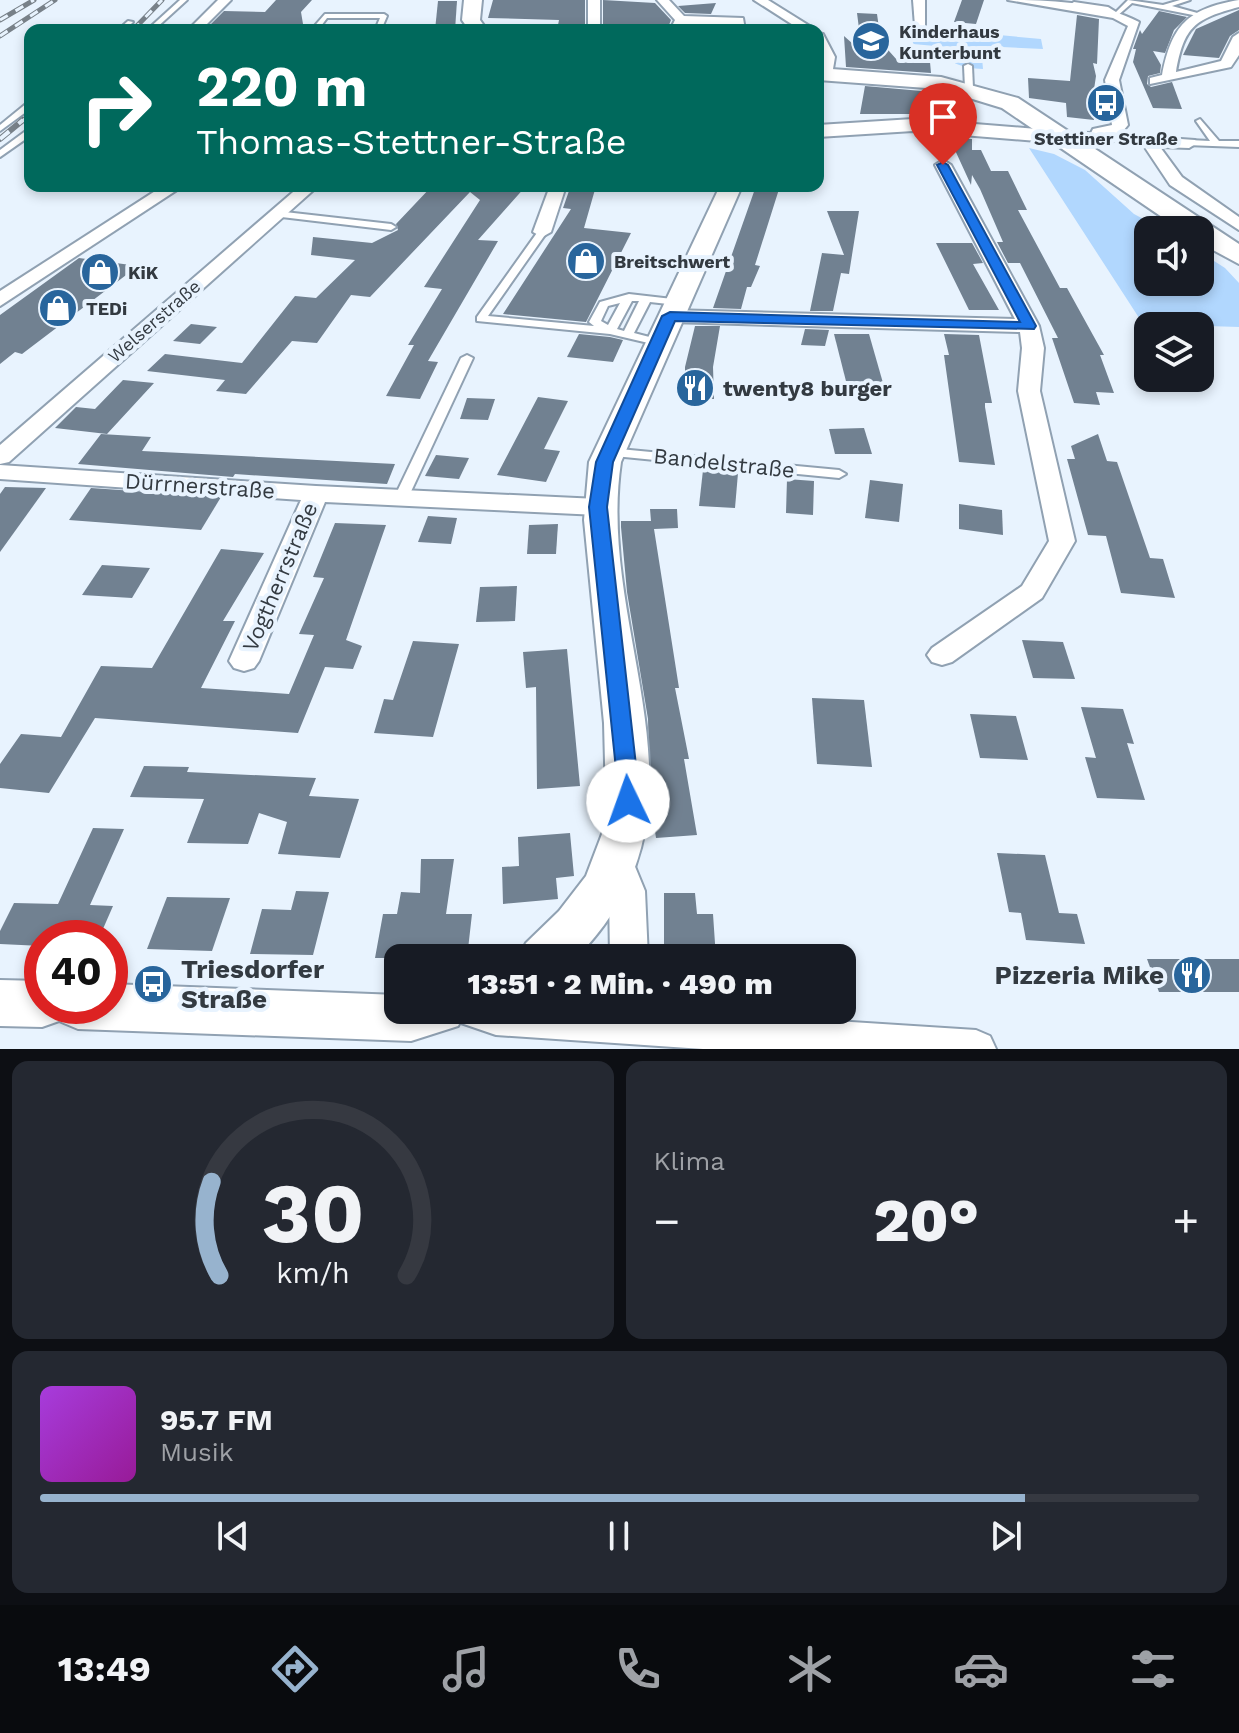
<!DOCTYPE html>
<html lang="de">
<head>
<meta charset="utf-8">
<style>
	:root { --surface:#171b24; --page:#242831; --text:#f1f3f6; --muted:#9ea1a6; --line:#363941; --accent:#97b3ce }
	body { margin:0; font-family:"Work Sans",sans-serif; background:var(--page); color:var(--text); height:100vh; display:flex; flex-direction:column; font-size:30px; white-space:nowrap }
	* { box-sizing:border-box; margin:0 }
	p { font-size:26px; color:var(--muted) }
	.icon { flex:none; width:44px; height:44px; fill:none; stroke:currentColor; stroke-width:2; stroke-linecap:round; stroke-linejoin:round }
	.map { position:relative; height:1049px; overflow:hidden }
	.sheet { display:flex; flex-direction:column; gap:12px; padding:12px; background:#0d0f14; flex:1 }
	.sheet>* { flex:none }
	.hud { position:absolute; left:24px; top:24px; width:800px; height:168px; border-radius:16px; box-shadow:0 4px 12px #0003; background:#00695c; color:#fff; overflow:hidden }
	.fabs { position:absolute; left:1134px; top:216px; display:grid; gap:16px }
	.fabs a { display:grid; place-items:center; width:80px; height:80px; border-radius:16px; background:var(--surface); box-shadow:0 4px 12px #0003; font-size:40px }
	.speed { position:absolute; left:24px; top:920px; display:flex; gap:16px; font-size:40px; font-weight:700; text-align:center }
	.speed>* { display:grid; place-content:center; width:104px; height:104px; border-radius:50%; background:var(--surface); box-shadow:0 4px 12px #0003; line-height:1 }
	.speed .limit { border:12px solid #d22; background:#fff; color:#111 }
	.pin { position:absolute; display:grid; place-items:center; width:68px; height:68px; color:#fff; margin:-82px -34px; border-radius:50% 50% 50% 0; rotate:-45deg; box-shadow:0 0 8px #0007 }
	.pin .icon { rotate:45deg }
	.me { position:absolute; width:88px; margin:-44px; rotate:357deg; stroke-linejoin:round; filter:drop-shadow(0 0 6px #0008) }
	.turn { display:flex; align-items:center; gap:28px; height:168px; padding:0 40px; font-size:36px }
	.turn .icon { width:104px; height:104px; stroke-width:2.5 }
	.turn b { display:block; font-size:56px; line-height:68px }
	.big { font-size:60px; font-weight:800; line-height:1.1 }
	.sheet .card { flex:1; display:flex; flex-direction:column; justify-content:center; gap:12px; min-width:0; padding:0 28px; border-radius:16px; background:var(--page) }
	.sheet .dial { align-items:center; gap:0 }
	.dial svg { height:208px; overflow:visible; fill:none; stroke:var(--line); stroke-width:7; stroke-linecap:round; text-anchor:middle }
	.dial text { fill:var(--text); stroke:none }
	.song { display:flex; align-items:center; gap:24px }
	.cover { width:96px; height:96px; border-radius:12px; background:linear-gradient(135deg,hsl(280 70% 55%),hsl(300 70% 35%)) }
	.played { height:8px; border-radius:4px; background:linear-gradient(90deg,var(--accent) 85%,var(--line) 85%) }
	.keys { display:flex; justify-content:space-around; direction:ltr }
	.heat { display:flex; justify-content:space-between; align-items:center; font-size:44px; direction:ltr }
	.sheet .tiles { flex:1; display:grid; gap:12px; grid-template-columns:1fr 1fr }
	.card:last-child { grid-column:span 2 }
	.trip { position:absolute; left:384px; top:944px; width:472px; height:80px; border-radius:16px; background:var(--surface); box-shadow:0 4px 12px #0003; font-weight:800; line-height:80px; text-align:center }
	.tab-bar { display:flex; height:128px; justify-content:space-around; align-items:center; background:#090b0e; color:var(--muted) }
	.tab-bar .icon { width:56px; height:56px }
	.tab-bar .selected { color:var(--accent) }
	.tab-bar b { font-size:36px; color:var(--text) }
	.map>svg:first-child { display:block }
</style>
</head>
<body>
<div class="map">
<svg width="1239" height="1049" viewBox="0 0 1239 1049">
	<rect width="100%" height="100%" fill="#e8f3fe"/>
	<!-- green -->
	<g fill="#b1d7fe">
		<path d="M912,27L1041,39L1043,49L981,46L983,69C962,68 947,63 935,46L913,44Z"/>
		<path d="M1029,148L1054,154L1085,170L1134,214L1164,230H1148V282H1200V252L1225,268L1239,283V327L1143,324Z"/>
	</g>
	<!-- building -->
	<g fill="#718191">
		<path d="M276,0H312L301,12L304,30H205L224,11L265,12Z"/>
		<path d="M493,0H585V30H557L559,20L488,18Z"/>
		<path d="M603,0L655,3L671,20L667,30H603Z"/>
		<path d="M962,0H984L976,24L954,22Z"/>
		<path d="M438,1H457L455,30H435Z"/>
		<path d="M716,3L711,14L685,13L678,6Z"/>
		<path d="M1239,10V30L1230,36L1219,58L1183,55L1196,29Z"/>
		<path d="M1159,11L1187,17L1174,30L1165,53L1153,51L1161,65L1160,73L1148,76L1147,84L1151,87L1172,82L1182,109L1153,108L1133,62L1136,49H1133L1140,30L1142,34Z"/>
		<path d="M857,13L877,14L881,42L897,60L930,62L931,73L846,67L844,36L862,52Z"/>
		<path d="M1077,15L1099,19L1097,64L1093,63L1096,76L1092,103L1094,120L1067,117L1066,103L1029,98L1028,78L1070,81Z"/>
		<path d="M865,86L933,92L973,102V121L928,114H860Z"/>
		<path d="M949,137L972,139V150H981L991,171H1008L1027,210H1018L1060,288H1067L1104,355H1100L1114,393L1096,392L1100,405L1074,403L1052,338H1058L1020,263H1008L997,242H1003L980,189L972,175L971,185Z"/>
		<path d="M432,186H526L478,240L498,241L428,361L438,362L420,399L386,396L414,345H408L442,289L424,287L480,200L470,192L370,297L351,295L317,343L292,341L246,394L216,391L225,380L147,371L165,354L242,363L295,296L316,298L355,260L311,255L313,237L372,243L398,230L396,224Z"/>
		<path d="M586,186H596L584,228L631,233L586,322L503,314L571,209L563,208L570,188Z"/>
		<path d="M756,186H780L755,265L760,266L751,287H747L741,309L713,308Z"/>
		<path d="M827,211H859L849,274L841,273L833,311H810L822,253L844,255Z"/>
		<path d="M936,243H972L983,263L973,264L999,310H969Z"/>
		<path d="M79,258L138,266L22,354L15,352L0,364V315Z"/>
		<path d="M191,324L217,327L200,344L173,341Z"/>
		<path d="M695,326H720L713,367L714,399L685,398V367Z"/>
		<path d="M805,329L829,330L825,346L801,345Z"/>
		<path d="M579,334L610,337L623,340L613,362L567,357Z"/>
		<path d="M834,334H869L887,397H850Z"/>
		<path d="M944,334L979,335L992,403H985V407L995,465L959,462L944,355H949Z"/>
		<path d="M123,380L154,383L107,434L55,428L76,407L95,409Z"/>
		<path d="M538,397L568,401L544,449L560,451L546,482L497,475Z"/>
		<path d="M467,398L495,399L488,420L460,419Z"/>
		<path d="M864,428L872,454H835L829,429Z"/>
		<path d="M101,434L151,437L142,451L395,464L387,484L235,474L233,477L78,464Z"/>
		<path d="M1098,434L1107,461L1117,462L1150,558L1163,559L1175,598L1121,593L1106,536L1088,535L1067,459H1075L1071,446Z"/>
		<path d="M436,455L469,458L459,479L425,476Z"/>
		<path d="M703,470L738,473L735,508L699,506Z"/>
		<path d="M787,479L814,481L813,515L786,513Z"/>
		<path d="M870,480L903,484L899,522L865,518Z"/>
		<path d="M5,487L46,488L0,552V494Z"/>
		<path d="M91,488L221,497L201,530L69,520Z"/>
		<path d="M959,504L1002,510L1003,535L959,529Z"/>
		<path d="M650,509H677L678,528L654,529L679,688H675L689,759H684L697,835L656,838L650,798L648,719L627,592L621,527V521H651Z"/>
		<path d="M428,516L457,518L451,544L418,542Z"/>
		<path d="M335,523L386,525L346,640L362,646L353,669L325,667L298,733L95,718L49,793L0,788V764L21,734L61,737L101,666L152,668L221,549L264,553L223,621H235L201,688L289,694L314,635L299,634L324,578L313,577Z"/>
		<path d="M558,524L556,554H527L529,525Z"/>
		<path d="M102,565L150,568L132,598L82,595Z"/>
		<path d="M517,586L515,621L476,622L480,587Z"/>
		<path d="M1022,640L1063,642L1075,679L1033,678Z"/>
		<path d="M413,641L459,644L433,737L374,733L384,699L393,700Z"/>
		<path d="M567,649L580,786L537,789L536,687L526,688L523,652Z"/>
		<path d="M812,698L864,700L872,767L817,764Z"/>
		<path d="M1081,707L1123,709L1134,744L1127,743L1145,800L1097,798L1085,757L1096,758Z"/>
		<path d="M970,714L1016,716L1028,760L980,758Z"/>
		<path d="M144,766L189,767L187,772L316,778L309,796L359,799L340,858L278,854L287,822L259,813L248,844L187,843L204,799L130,797Z"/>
		<path d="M93,828L124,829L90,905L113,906L99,938H42V946L0,944V931L14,903L58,904Z"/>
		<path d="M570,833L574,876L556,878L558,899L503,904L502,867L519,866L518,837Z"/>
		<path d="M997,853L1045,855L1059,913L1077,914L1085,944L1026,940L1021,913L1009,912Z"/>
		<path d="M421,859H454L446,914H472L467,958H375L383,914H397L401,892L420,893Z"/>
		<path d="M296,891L329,892L313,955L250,954L262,909L291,910Z"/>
		<path d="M664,893H695L697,914H713L716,958H664Z"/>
		<path d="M167,897L230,898L212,951L147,949Z"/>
		<path d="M1147,959H1239V992H1159Z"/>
	</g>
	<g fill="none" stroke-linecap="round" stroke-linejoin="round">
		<defs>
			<g id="service">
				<path d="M180,0H187L154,30H147Z"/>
				<path d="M1128,0L1163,5L1180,0H1190L1172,6L1201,14L1198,16L1132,3L1116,17L1106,11L1071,4L1074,2L1108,7L1116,12Z"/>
				<path d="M325,14H384L387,16L381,30H375L380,18H327L318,30H311Z"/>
				<path d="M128,21L133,22L125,30H118Z"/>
				<path d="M968,64L972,66L973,88L969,90L965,88L964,66Z"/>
				<path d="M27,103H30V109L0,131V125Z"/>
				<path d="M1200,119L1219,141H1239V147L1186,145L1185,143L1189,140L1210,141L1196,121Z"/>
				<path d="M27,130H30V136L0,157V150Z"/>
				<path d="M276,211L391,224L396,227L391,230L273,216L271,214Z"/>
				<path d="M542,229L547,232L488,316L594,326L589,322L600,302L629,294L681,300L682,302L677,305L650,302L634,333L661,340V344L657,345L610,334L477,321V317L539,230ZM632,301H639L624,331L617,329ZM620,303L608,325L601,321L608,306Z"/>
				<path d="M467,355L473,358L408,498L406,501H396L394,498L461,358Z"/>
				<path d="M609,448L839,470L846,474L839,478L604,455L603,452L604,449Z"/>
			</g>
			<g id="minor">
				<path d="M218,0H231L201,30H188Z"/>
				<rect x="588" y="0" width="12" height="30"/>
				<path d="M657,0H669L684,16L743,18L745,30H733V25L685,24L682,30H670L675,20Z"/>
				<path d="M754,0H768L816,30H801Z"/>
				<path d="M913,0H925V29L915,26Z"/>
				<path d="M1008,0C1051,0 1101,2 1139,22L1119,80L1128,125L1123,131L1138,136L1195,140L1197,143L1189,148L1160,147L1182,177L1239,217V230L1170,185L1144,146L1117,139L1110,143L1061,142L1053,137L1061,132L1091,133L1093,129L1112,125L1105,80L1128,26L1113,18Z"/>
				<path d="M1239,0V7C1195,19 1184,26 1176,72L1221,61L1233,37L1239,33V55L1231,67L1150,84V78L1162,75C1172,25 1187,9 1239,0Z"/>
				<path d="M818,33L823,34L835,57L832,75L825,79L818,75L821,57Z"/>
				<path d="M943,160L951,165L1039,326L1044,348L1040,391L1075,541L1042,598L952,662L942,665L932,662L927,655L932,648L1022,586L1049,541L1018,391L1022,348L1020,332L670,322L660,316L670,310L1015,319L935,165Z"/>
				<path d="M163,186H183L0,306V291Z"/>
				<path d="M300,186H318L9,462L0,464V445Z"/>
				<path d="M550,186H566L551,232L542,237L533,232Z"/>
				<path d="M0,465L316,486L598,499L611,507L598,515L325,502L259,661L254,668L244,671L234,668L229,661L301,500L0,479Z"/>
				<path d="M617,848L629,852L645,891L648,958H610L609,891L599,862L605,852Z"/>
				<path d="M455,1010H663L976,1030L990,1036L996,1049H703L496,1035L461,1023Z"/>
			</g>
			<g id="tertiary">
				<path d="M913,119L1061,131L1071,137L1061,143L913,131L818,137V125Z"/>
				<path d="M720,186H742L621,462C595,637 726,807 576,958H518L526,943L559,911L586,876L602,834L606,801L604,723L584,520L589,462Z"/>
				<path d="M0,980L42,981V1006H110V984L398,995V1010H466L458,1026L411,1041L78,1029L59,1021L42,1027L0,1026Z"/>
			</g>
			<g id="secondary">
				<path d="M464,0H482L480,20L487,30H469L462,20Z"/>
				<path d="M818,68L941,77L1018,98L1239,244V264L1200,243V230H1181L1002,108L940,89L818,80Z"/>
			</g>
		</defs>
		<!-- service casing -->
		<use href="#service" stroke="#90a1b2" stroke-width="4"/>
		<!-- minor casing -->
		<use href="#minor" stroke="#90a1b2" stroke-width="4"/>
		<!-- tertiary casing -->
		<use href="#tertiary" stroke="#90a1b2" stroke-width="4"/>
		<!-- secondary casing -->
		<use href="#secondary" stroke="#90a1b2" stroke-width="4"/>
		<!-- service -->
		<use href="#service" fill="#fff" fill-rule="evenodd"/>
		<!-- minor -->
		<use href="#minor" fill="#fff" fill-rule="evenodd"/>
		<!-- tertiary -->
		<use href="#tertiary" fill="#fff" fill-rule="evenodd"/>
		<!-- secondary -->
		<use href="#secondary" fill="#fff" fill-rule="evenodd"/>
		<defs>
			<g id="rail-far1">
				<path d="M0,20L34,0"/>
				<path d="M133,30L162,0"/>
				<path d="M0,36L55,0"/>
				<path d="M21,122L30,115"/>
			</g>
			<path id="rail" d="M0,139L23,120"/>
		</defs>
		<!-- rail-far1 casing -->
		<use href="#rail-far1" stroke="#788189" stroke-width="5"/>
		<!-- rail casing -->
		<use href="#rail" stroke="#788189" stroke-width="6"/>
		<!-- rail-far1 -->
		<use href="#rail-far1" stroke="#e8f3fe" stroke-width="3" stroke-dasharray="9" stroke-linecap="butt"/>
		<!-- rail -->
		<use href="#rail" stroke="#e8f3fe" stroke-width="4" stroke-dasharray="12" stroke-linecap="butt"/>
	</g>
	<!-- route -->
	<path fill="#1a73e8" stroke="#114b97" stroke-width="2" d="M943,162L948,165L1036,326L1034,329L675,321L613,462L607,507L640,801L636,808H620L589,507L596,462L662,316L670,312L1020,322L937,165Z"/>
	<!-- icons -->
	<defs>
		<symbol id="school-disc" viewBox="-11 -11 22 22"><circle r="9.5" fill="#28659c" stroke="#e8f3fe"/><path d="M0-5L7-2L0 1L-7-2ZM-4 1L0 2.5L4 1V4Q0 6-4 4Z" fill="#fff"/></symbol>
		<symbol id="bus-disc" viewBox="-11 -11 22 22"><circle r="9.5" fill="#28659c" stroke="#e8f3fe"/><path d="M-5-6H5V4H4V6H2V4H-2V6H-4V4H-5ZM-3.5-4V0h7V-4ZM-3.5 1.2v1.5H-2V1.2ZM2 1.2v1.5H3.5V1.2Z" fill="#fff"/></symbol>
		<symbol id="shop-disc" viewBox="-11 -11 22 22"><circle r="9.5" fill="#28659c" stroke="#e8f3fe"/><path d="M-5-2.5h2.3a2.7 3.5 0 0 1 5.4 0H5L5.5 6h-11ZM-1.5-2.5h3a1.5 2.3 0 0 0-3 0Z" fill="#fff"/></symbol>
		<symbol id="restaurant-disc" viewBox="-11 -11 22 22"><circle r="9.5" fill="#28659c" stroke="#e8f3fe"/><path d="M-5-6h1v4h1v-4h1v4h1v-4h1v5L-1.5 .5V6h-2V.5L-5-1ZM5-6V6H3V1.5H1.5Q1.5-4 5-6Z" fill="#fff"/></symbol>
	</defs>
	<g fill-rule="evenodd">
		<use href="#school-disc" x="849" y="19" width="44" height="44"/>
		<use href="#bus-disc" x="1084" y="81" width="44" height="44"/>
		<use href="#shop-disc" x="564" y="239" width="44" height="44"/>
		<use href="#shop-disc" x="78" y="250" width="44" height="44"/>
		<use href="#shop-disc" x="36" y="286" width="44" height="44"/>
		<use href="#restaurant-disc" x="673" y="366" width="44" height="44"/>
		<use href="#restaurant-disc" x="1170" y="953" width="44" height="44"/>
		<use href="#bus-disc" x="131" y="962" width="44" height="44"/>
	</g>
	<g text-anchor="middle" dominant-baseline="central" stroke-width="8" stroke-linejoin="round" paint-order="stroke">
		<!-- far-poi labels -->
		<g font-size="18" font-weight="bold" fill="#333a41" stroke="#e8f3fe" text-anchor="start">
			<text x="899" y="31">Kinderhaus<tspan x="899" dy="21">Kunterbunt</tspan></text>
			<text x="1106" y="138" text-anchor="middle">Stettiner Straße</text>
			<text x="614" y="261">Breitschwert</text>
			<text x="128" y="272">KiK</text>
			<text x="86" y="308">TEDi</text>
		</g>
		<!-- far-street labels -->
		<g font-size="18" fill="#333a41" stroke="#e8f3fe">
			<text transform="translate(154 321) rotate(-41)">Welserstraße</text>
		</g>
		<!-- poi labels -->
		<g font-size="22" font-weight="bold" fill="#333a41" stroke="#e8f3fe" text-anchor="start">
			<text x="723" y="388">twenty8 burger</text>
		</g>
		<!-- street labels -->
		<g font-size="22" fill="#333a41" stroke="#e8f3fe">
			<text transform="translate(724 463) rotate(6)">Bandelstraße</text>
			<text transform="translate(200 486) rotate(4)">Dürrnerstraße</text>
			<text transform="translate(280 577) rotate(-67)">Vogtherrstraße</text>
		</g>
		<!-- near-poi labels -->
		<g font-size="26" font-weight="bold" fill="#333a41" stroke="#e8f3fe" text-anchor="start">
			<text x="181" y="969">Triesdorfer<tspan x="181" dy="30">Straße</tspan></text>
			<text x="1164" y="975" text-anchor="end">Pizzeria Mike</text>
		</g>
	</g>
</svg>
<div class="fabs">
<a><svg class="icon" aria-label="sound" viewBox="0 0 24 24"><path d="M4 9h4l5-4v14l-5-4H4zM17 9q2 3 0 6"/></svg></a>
<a><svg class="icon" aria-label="layers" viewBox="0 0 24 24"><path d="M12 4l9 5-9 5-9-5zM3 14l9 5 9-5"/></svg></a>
</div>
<div class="speed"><div class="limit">40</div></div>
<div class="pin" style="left:943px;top:165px;background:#d93025"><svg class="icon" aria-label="arrive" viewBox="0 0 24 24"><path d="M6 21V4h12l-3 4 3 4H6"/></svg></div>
<svg class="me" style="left:628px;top:801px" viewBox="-20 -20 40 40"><circle r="19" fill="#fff"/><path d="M0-13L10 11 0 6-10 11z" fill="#1a73e8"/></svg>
<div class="trip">13:51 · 2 Min. · 490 m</div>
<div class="hud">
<div class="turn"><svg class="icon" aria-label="right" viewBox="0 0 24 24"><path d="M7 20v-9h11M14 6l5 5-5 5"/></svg><div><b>220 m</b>Thomas-Stettner-Straße</div></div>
</div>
</div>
<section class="sheet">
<div class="tiles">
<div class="card dial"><svg viewBox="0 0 100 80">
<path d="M14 69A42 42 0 1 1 86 69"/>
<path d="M14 69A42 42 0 0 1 11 33" stroke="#97b3ce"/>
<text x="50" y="56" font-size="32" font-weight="700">30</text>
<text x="50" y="72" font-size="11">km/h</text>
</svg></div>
<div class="card"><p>Klima</p>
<div class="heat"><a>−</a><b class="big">20°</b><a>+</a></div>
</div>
<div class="card">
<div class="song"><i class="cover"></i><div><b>95.7 FM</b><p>Musik</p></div></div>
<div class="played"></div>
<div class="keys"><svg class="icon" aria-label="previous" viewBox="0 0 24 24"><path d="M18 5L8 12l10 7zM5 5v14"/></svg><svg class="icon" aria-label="pause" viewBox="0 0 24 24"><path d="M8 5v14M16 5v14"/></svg><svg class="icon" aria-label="next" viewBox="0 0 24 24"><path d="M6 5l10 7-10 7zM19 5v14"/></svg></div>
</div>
</div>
</section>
<nav class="tab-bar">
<b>13:49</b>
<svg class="icon selected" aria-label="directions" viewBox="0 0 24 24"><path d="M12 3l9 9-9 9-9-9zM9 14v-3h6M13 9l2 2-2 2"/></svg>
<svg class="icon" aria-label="music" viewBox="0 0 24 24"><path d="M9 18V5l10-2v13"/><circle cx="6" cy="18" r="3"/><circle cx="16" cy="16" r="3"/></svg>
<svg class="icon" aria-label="phone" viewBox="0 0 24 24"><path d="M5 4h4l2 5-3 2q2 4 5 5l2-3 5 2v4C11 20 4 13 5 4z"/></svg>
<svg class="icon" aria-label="climate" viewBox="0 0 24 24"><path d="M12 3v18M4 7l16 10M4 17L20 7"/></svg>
<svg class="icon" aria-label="car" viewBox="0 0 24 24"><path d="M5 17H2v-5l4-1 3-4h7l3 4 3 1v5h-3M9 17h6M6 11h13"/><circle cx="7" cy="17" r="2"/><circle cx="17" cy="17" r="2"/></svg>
<svg class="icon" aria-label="filters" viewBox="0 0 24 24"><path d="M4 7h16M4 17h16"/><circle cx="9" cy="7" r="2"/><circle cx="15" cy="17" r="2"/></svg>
</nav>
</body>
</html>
